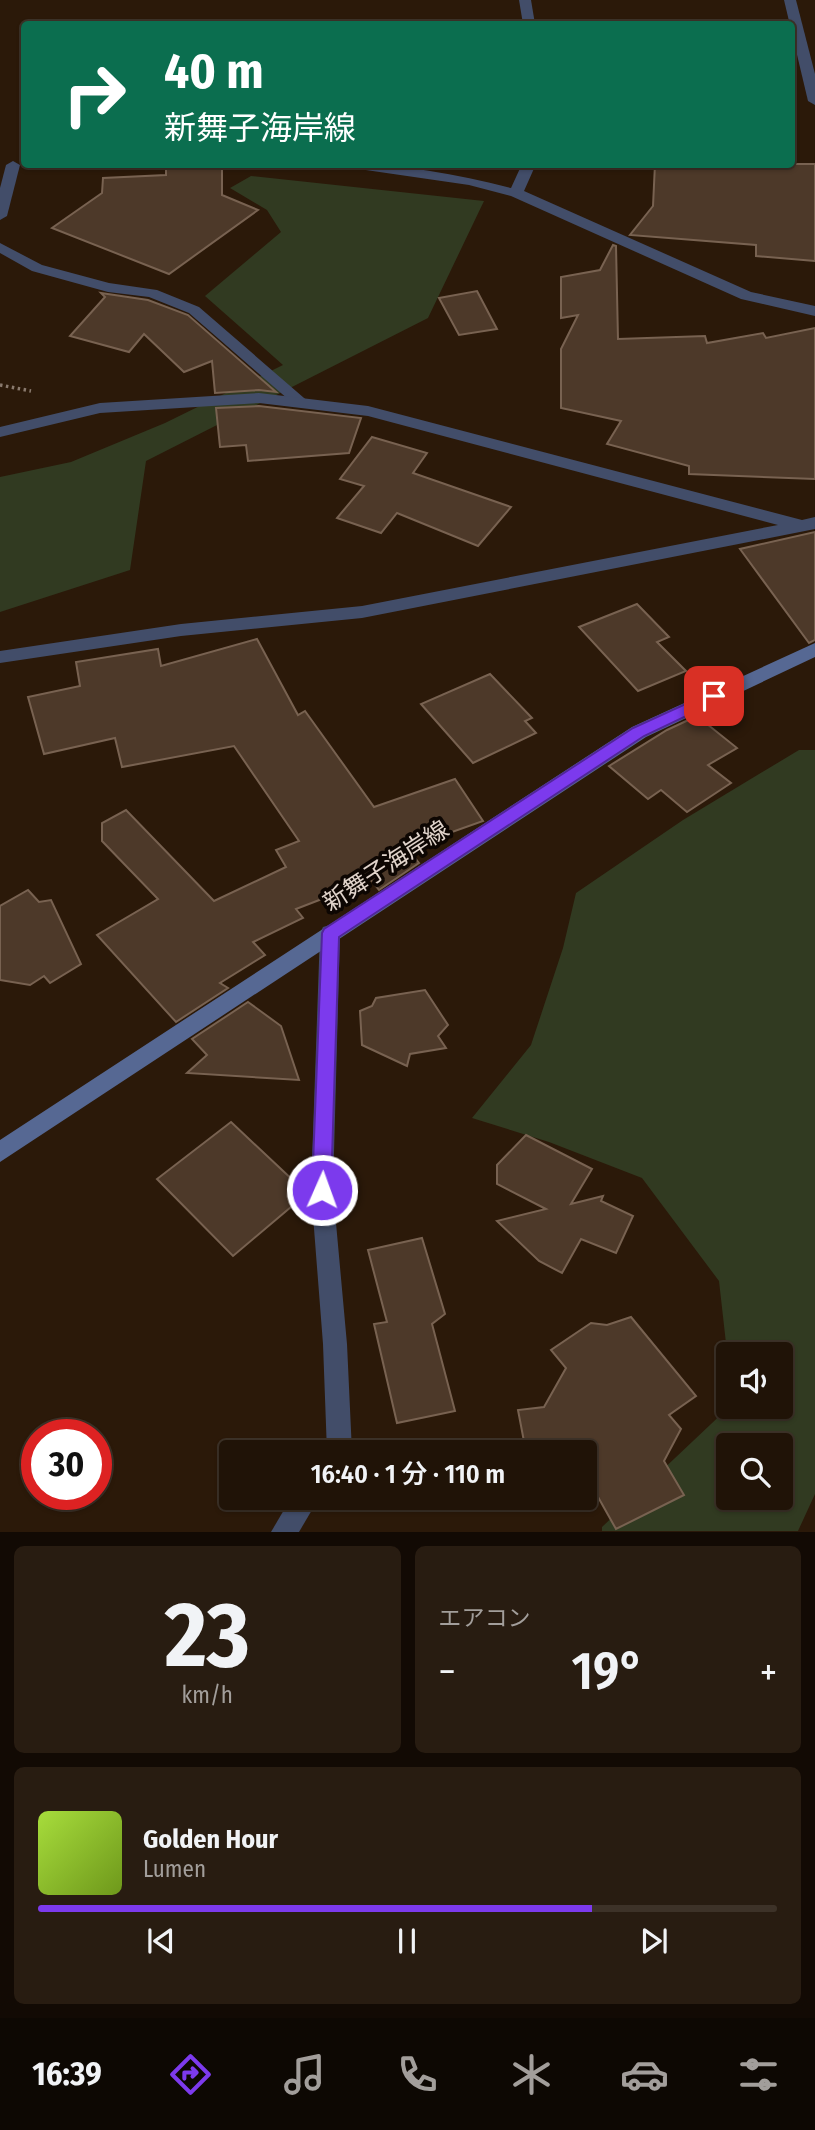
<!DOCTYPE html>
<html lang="ja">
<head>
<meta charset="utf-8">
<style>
	:root { --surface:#201307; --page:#281c11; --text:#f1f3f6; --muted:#a29e9b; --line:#3d3228; --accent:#7c3aed }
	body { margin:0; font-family:"Fira Sans Condensed","Noto Sans JP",sans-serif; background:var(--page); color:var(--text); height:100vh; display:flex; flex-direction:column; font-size:26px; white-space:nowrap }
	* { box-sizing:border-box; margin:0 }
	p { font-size:23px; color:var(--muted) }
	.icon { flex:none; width:38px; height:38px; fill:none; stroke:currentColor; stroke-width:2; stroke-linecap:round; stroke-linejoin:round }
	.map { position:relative; height:1532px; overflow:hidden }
	.side { display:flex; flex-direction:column; gap:14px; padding:14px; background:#120a04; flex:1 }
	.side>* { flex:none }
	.banner { position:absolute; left:21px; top:21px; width:774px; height:147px; border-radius:7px; box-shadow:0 2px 5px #0004,0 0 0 2px var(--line); background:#0b6e4f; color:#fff; overflow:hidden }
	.controls { position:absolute; left:716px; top:1342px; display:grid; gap:14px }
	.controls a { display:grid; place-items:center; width:77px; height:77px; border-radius:7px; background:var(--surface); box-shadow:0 2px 5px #0004,0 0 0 2px var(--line); font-size:35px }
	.speed { position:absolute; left:21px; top:1419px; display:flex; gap:14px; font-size:35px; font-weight:700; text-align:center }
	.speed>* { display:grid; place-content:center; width:91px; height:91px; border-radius:50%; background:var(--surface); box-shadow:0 2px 5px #0004,0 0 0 2px var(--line); line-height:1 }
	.speed .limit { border:10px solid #d22; background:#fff; color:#111 }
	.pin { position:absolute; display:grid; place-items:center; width:60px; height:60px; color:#fff; margin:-30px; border-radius:14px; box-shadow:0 4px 10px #0006 }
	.me { position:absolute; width:77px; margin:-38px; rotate:2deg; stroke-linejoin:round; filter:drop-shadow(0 0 5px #0008) }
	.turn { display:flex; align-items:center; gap:24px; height:147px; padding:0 28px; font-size:32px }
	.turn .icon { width:91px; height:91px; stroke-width:2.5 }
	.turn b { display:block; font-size:49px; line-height:60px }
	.big { font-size:52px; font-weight:600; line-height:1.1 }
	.side .tile { flex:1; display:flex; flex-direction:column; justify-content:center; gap:10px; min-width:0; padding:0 24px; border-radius:10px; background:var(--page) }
	.side .dial { align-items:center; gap:0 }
	.dial b { font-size:91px; line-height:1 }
	.song { display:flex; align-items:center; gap:21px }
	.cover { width:84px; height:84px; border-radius:10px; background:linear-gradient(135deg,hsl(80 70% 55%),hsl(80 70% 35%)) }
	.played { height:7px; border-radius:4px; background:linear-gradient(90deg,var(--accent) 75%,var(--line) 75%) }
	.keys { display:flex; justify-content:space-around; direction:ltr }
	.heat { display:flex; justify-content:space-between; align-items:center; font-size:38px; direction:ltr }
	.side .tiles { flex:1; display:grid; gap:14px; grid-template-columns:1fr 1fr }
	.tile:last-child { grid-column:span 2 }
	.trip { position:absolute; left:219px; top:1440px; width:378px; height:70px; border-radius:7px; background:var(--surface); box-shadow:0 2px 5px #0004,0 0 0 2px var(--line); font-weight:600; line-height:70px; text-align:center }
	.menu { display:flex; height:112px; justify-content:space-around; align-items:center; background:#0d0803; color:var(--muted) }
	.menu .icon { width:49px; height:49px }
	.menu .on { color:var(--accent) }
	.menu b { font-size:32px; color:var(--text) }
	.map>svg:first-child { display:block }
</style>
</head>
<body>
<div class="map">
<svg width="815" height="1532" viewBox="0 0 815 1532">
	<rect width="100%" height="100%" fill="#2b1909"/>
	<!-- green -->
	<g fill="#313a21" fill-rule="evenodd">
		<path d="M251,176L484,201L428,318L146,461L130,570L0,612V477L71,462L165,423L283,365L205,296L281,232L267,210L230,188Z"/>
		<path d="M799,750H815V1494L798,1531H602V1527L729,1407H780V1354H728V1361L719,1281L642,1178L549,1142L472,1118L531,1045L563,948L576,893L683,820ZM728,1446H780V1498H728Z"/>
	</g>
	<!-- building -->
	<g fill="#4d3929" stroke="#786251" stroke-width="2">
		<path d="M166,164H222V195L258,210L169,274L52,228L102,193L103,178L166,175Z"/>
		<path d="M655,164H815V261L756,256V245L630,235L653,206Z"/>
		<path d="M613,245L616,246L618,339L705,336L707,343L763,333L766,338L815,328V479L689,474V466L607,444L621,421L561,408V349L578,315L561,318V277L600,270Z"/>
		<path d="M477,291L497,329L459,335L439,298Z"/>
		<path d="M101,293L148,300L188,315L276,392L259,390L215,393L212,361L184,372L144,334L129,352L70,336L105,297Z"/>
		<path d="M259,406L361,418L349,453L248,461L246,445L220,447L216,408Z"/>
		<path d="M372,437L427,453L413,473L511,507L478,546L397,513L381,533L337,518L364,486L340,479Z"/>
		<path d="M815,532V640L809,643L740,549Z"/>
		<path d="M637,604L669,637L657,642L686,671L638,691L579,627Z"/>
		<path d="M257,639L298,715L305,711L374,807L455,779L483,821L407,848L419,863L379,890L371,880L296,909L303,918L253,942L265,955L220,983L228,988L176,1022L97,935L158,899L102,841V823L126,810L214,901L286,867L276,850L299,841L234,746L122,767L115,738L44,754L28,697L80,686L76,662L158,649L161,666Z"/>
		<path d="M490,674L532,718L525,721L536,733L473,763L421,704Z"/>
		<path d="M697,716L737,748L708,765L731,783L687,812L661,790L648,799L609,766L667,730Z"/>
		<path d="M28,890L39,902L51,900L81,964L50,983L44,976L30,985L0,980V906Z"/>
		<path d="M425,990L448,1025L438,1036L446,1048L410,1054L407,1066L362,1045L360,1011L372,1006L376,998Z"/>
		<path d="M248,1002L281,1026L299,1080L187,1073L207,1055L192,1039Z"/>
		<path d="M231,1122L298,1185V1201L233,1256L157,1179Z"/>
		<path d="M526,1135L592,1169L571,1204L603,1196L601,1201L633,1216L616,1253L581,1239L562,1273L539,1261L497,1221L546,1209L497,1184V1165Z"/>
		<path d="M422,1238L445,1314L432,1324L455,1411L397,1423L374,1324L387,1322L368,1250Z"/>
		<path d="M631,1317L696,1396L669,1415L681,1429L664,1461L684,1495L616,1529L584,1472V1452H574L571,1448L526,1452L518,1410L544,1407L566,1368L551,1350L591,1323L607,1325Z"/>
	</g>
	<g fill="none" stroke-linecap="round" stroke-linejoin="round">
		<!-- path -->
		<path stroke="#89796d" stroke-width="3.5" stroke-dasharray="2.5 3.5" stroke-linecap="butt" d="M0,385L31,391"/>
		<!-- service -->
		<g fill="#424d69" fill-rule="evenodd">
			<path d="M13,161L20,165L7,216L0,220V188L6,165Z"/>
			<path d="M0,243L42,265L109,283L157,290L199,307L311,404L309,407H297L189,313L149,297L108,292L32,271L0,253Z"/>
		</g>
		<!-- minor -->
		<g fill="#424d69" fill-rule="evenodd">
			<path d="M519,0H531L535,24H523Z"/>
			<path d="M784,0H796L815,74V105L808,101Z"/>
			<path d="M345,164C402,164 457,174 511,188L522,164H536L524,191L751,292L815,306V316L741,299L511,196L469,185L352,168Z"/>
			<path d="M259,393L368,406L802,520L815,517V529L362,618L181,636L0,663V651L181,624L362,606L778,525L368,416L259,403L100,413L0,437V427L100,403Z"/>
			<path d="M330,925L337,927L340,933L333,1190L347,1344L352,1452H327L323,1344L311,1190L320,933L323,927Z"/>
			<path d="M291,1498H319L299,1532H271Z"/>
		</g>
		<!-- secondary -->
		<path fill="#566893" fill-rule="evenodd" d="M815,643V657L646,737L0,1162V1140L632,727Z"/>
	</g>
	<!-- route -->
	<path fill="#7c3aed" stroke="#51269a" stroke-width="2" d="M714,691L722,696L720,700L644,736L339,937L331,1190L328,1196L322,1198L315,1196L312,1190L322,933L324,929L633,728Z"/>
	<g text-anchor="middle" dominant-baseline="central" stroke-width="7" stroke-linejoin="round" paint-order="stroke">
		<!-- street labels -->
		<g font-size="24" fill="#e1d4cb" stroke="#0d0602">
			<text transform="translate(386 866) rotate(-33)">新舞子海岸線</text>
		</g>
	</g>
</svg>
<div class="controls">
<a><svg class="icon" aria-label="sound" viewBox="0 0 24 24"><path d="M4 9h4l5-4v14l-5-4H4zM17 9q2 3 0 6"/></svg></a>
<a><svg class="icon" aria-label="search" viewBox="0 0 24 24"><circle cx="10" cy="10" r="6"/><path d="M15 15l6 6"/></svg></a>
</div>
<div class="speed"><div class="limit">30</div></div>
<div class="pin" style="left:714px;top:696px;background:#d93025"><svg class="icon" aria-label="arrive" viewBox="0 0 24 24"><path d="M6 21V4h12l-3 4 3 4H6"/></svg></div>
<svg class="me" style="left:322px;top:1190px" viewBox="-20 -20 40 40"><circle r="17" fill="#7c3aed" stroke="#fff" stroke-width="3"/><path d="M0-11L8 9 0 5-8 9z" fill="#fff"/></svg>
<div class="trip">16:40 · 1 分 · 110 m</div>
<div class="banner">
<div class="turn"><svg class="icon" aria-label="right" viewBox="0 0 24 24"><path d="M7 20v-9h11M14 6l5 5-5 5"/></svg><div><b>40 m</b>新舞子海岸線</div></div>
</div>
</div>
<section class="side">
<div class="tiles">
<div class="tile dial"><b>23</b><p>km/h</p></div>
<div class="tile"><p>エアコン</p>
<div class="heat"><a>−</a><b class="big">19°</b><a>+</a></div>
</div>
<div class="tile">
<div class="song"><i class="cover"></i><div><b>Golden Hour</b><p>Lumen</p></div></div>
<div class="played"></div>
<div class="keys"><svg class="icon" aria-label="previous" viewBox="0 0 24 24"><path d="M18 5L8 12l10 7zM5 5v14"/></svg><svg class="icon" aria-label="pause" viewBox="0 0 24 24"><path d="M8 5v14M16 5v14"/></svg><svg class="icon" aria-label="next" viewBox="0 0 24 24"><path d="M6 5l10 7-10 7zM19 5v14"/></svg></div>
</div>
</div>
</section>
<nav class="menu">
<b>16:39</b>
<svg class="icon on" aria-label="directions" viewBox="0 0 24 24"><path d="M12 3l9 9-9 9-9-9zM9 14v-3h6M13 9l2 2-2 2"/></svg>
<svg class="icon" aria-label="music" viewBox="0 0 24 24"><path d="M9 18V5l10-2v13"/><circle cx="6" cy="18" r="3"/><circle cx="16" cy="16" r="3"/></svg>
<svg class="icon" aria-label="phone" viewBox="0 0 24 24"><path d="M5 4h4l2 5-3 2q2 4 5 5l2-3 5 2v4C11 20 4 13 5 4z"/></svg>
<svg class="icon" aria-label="climate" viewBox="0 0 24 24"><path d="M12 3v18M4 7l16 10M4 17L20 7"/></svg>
<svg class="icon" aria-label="car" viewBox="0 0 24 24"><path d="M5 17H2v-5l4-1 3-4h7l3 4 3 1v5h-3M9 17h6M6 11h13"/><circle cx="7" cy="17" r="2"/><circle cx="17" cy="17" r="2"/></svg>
<svg class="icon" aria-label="filters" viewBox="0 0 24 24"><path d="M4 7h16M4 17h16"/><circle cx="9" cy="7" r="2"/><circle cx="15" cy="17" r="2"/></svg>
</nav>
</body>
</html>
